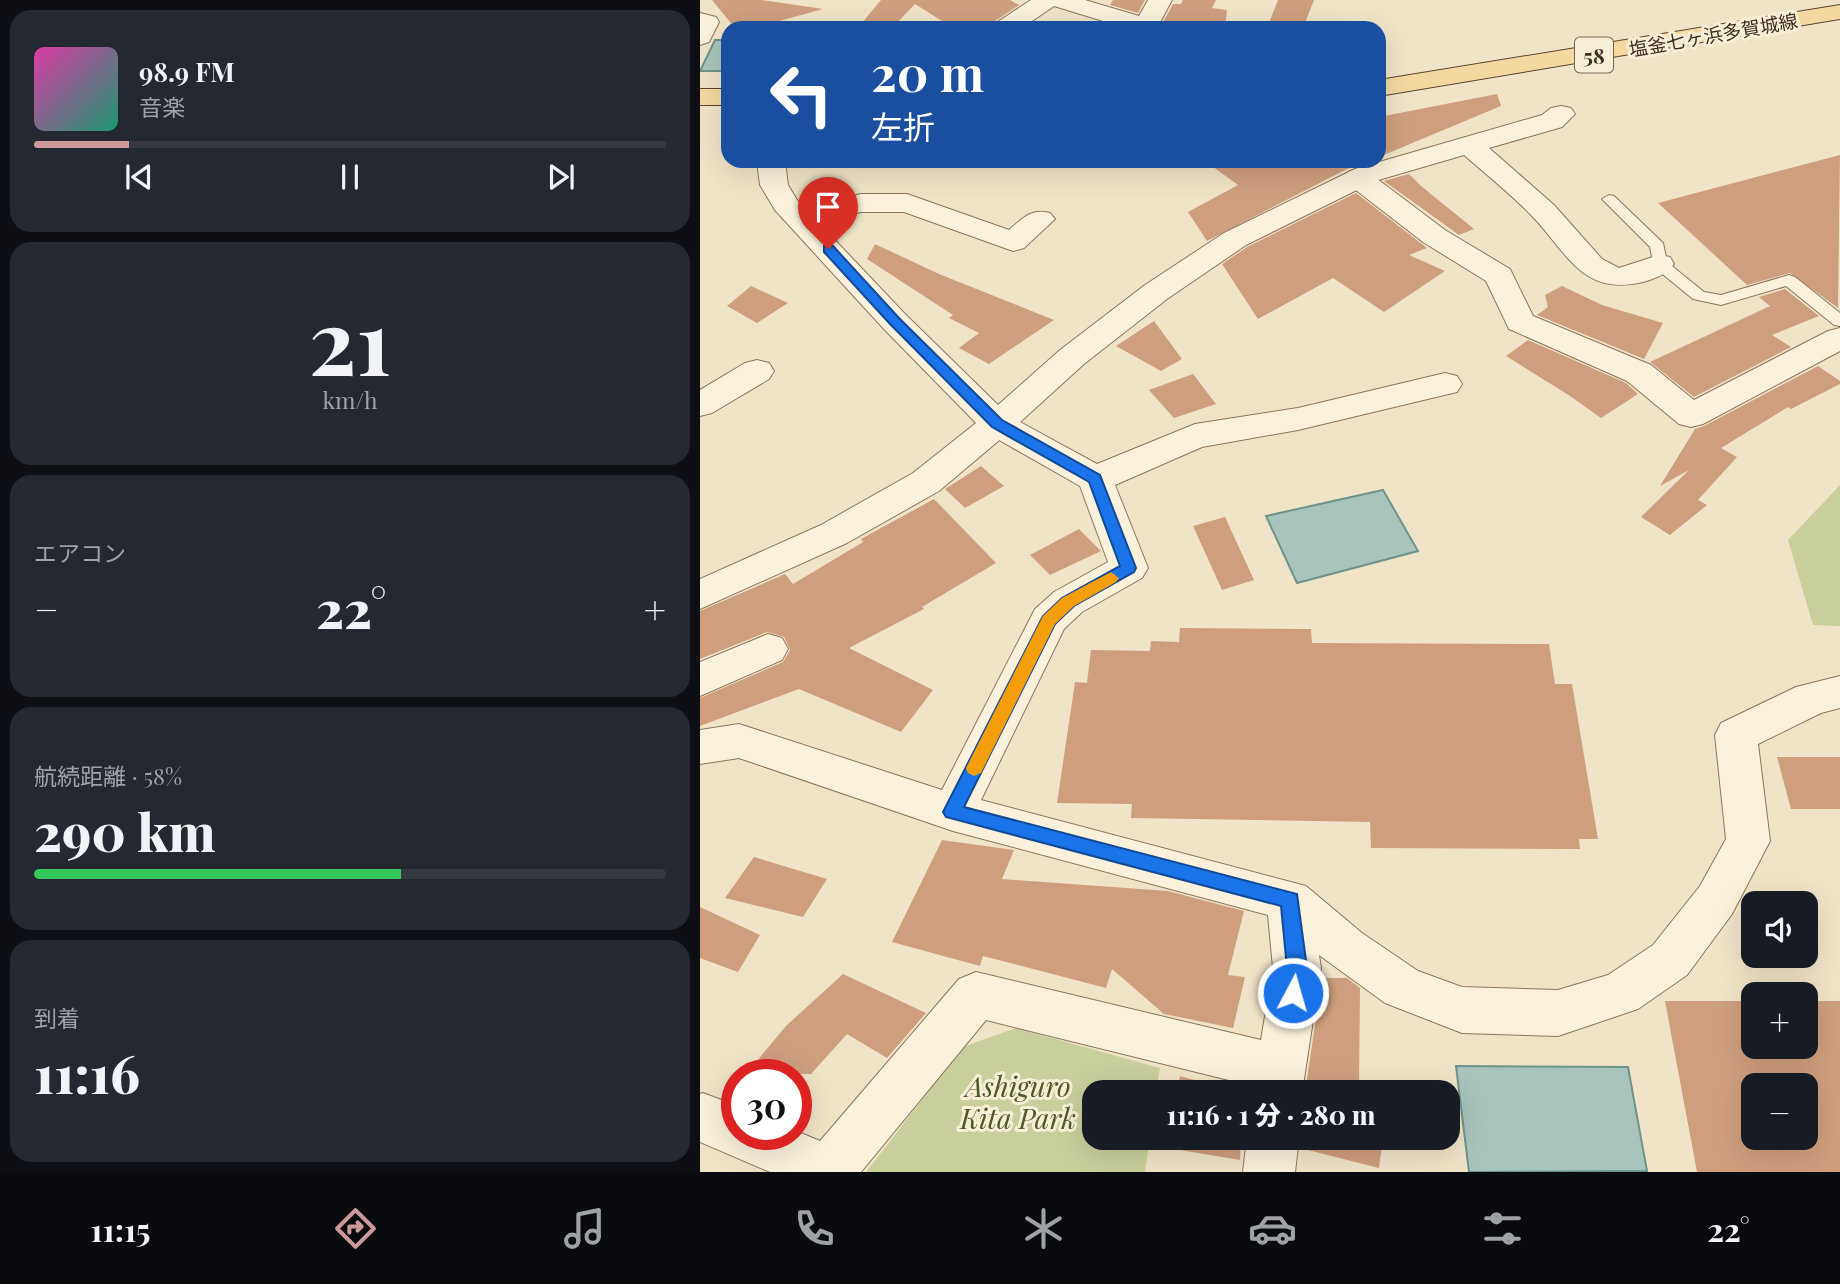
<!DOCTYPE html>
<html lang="ja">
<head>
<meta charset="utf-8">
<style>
	:root { --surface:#171b24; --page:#242831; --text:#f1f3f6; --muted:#9ea1a6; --line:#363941; --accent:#cc999b }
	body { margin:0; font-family:"Playfair Display","Noto Sans JP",serif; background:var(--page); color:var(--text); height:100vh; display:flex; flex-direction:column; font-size:26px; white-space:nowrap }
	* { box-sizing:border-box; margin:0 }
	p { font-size:23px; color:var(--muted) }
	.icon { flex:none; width:38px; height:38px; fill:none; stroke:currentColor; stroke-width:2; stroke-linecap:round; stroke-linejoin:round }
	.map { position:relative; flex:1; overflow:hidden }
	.details { display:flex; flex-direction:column; gap:10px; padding:10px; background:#0d0f14; width:700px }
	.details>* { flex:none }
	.top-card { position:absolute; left:21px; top:21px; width:665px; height:147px; border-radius:21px; box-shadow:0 7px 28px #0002; background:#1a4fa0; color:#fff; overflow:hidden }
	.controls { position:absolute; left:1041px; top:891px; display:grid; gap:14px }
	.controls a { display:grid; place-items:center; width:77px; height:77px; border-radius:14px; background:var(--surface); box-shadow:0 7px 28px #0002; font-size:35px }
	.speed { position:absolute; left:21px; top:1059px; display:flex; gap:14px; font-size:35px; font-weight:700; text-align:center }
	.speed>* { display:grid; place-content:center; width:91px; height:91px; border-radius:50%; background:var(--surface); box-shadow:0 7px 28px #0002; line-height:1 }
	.speed .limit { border:10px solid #d22; background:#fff; color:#111 }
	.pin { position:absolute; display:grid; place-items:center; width:60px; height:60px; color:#fff; margin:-72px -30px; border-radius:50% 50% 50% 0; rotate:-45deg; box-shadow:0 0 7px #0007 }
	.pin .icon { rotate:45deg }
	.me { position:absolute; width:77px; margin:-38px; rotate:6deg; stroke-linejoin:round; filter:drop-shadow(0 0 5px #0008) }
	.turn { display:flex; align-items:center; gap:24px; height:147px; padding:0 35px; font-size:32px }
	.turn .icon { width:91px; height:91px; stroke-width:2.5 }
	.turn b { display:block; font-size:49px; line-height:60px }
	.big { font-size:52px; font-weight:800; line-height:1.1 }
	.details .widget { flex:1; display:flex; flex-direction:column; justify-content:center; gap:10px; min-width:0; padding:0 24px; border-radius:21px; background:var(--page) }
	.details .dial { align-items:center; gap:0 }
	.dial b { font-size:91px; line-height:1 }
	.song { display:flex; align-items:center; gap:21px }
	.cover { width:84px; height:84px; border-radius:10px; background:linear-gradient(135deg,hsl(320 70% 55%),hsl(160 70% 35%)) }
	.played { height:7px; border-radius:4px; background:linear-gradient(90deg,var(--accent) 15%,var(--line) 15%) }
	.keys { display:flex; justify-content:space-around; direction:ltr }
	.heat { display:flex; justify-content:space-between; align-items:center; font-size:38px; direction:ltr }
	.charge { height:10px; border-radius:5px; background:linear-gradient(90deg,#34c759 58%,var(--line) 0) }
	.trip { position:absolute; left:382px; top:1080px; width:378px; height:70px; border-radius:21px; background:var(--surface); box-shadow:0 7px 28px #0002; font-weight:800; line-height:70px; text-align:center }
	.tab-bar { display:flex; height:112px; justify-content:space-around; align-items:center; background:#090b0e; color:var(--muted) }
	.tab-bar .icon { width:49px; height:49px }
	.tab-bar .current { color:var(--accent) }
	.tab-bar b { font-size:32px; color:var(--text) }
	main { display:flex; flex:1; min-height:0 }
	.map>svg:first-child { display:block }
</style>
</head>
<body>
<main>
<section class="details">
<div class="widget">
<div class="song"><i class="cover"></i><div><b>98.9 FM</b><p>音楽</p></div></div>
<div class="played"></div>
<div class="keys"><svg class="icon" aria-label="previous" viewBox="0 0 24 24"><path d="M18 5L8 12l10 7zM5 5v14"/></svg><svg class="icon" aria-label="pause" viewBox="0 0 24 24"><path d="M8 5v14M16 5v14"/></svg><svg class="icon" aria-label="next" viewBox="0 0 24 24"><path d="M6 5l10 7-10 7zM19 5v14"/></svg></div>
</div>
<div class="widget dial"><b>21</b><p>km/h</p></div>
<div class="widget"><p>エアコン</p>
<div class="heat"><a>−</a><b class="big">22°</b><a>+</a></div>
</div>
<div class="widget"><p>航続距離 · 58%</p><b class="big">290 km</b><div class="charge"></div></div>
<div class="widget"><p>到着</p><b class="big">11:16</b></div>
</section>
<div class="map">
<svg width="1140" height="1172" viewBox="0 0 1140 1172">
	<rect width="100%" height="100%" fill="#f0e4c8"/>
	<!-- green -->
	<g fill="#c9cf9b">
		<path d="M1140,485V626L1113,625L1088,540Z"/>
		<path d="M316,1028L460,1068L456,1092H394V1138H450L445,1172H166L263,1047Z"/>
	</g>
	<!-- water -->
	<g fill="#a9c4bc" stroke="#6f938a" stroke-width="2">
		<path d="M15,40H28V71H0Z"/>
		<path d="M683,490L718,551L597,583L566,516Z"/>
		<path d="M756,1066L928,1067L947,1171L769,1172Z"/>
	</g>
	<!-- building -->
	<g fill="#cf9f7d" fill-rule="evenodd">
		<path d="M12,0H62L123,9L54,28H35Z"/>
		<path d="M181,0H310L319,5L295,21L289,28H253L215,4L192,28L160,25Z"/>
		<path d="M413,0H445L438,13L410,5Z"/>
		<path d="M483,0H516L512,8L527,10L525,28H460L473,4H481Z"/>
		<path d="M578,0H614L603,28H567Z"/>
		<path d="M797,94L801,106L679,157V117Z"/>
		<path d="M1140,155L1138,308L1090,273L1047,285L958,203Z"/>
		<path d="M505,161H673L647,169L507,241L488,212L538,185Z"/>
		<path d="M709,174L721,186L774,229L759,235L684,181Z"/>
		<path d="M656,193L727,248L709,255L745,271L684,312L633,278L558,319L522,264L547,247Z"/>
		<path d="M175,244L239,274L354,320L289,364L259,348L279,333L249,318L253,315L167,259Z"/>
		<path d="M51,286L88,303L57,323L27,306Z"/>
		<path d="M862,286L902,305L963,323L944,359L837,315L848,307L845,295Z"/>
		<path d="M1085,289L1119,316L1072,335L1091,347L994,397L950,362L1070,306L1059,297Z"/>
		<path d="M454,321L482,359L461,371L416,346Z"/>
		<path d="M828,340L926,383L938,394L901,418L870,396L806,356Z"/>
		<path d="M1118,366L1140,381V384L1091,409L1088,407L1021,448L1037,457L998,500L1007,505L970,535L941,517L989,470L960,486L995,429L1004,426Z"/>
		<path d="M493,374L516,404L474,418L449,390Z"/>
		<path d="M281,466L304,486L265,508L245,489Z"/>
		<path d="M234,499L296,563L222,607L224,609L149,648L233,690L201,732L99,689L0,726V698L83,662L90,650L84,637L67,632L0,659V611L85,574L93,584L163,542L161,539Z"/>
		<path d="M525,517L554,580L522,590L493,526Z"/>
		<path d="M379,529L401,551L350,575L330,555Z"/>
		<path d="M480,628L611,629L612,643L849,644L855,684H872L898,839H879L880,849L671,848L670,822L431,818L432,804L357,803L375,682L387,683L391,650L450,651L451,641L479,642Z"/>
		<path d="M1077,757H1140V809H1091Z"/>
		<path d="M242,840L314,850L302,879L468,891L544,911L528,975L545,977L533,1028L464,1014L412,969L406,988L283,956L280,966L192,942Z"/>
		<path d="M54,857L127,879L103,917L25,898Z"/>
		<path d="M0,907L60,935L38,972L0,958Z"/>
		<path d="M143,974L226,1013L187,1058L147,1034L111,1074H46L86,1026Z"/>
		<path d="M622,978H647L660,988L659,1092H605Z"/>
		<path d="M965,1001H1054V1046H1106V1001H1140V1172H997ZM1054,1085H1106V1138H1054Z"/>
		<path d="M480,1076L538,1092H477Z"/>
		<path d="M469,1138H541L540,1160L468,1148Z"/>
		<path d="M601,1138H683L679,1168L600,1148Z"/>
	</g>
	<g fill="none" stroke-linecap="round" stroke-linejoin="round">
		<defs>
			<path id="service" d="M909,195L914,196L963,243L967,262L1004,292L1021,295L1089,275L1095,277L1140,313V326L1134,325L1086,286L1021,305L993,299L954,267L950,247L902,199Z"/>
			<g id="minor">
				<path d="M331,0H385L439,16L448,0H472L457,28H426L354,6L322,28H292L296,23Z"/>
				<path d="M0,13L16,17L19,22L9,42L0,45Z"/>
				<path d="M658,169L668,172L745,230L810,269L833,316L951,365L994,400L1128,331L1140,328V351L1003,424L991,427L979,424L927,381L809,329L786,281L723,242L648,184L644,178L648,172Z"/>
				<path d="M161,194H207L309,230C323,218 331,208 350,213L355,219L324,248L313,251L204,212H161L98,226L88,223L83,217L88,211Z"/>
				<path d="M57,360L69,363L74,371L69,379L12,413L0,416V390L45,363Z"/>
				<path d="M745,373L757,376L762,384L757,392L598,430L502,447L415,485L448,568L442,578L382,612L364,629L281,800L606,886L662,933L718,971L762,987L858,990L908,975L953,945L1000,886L1026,839L1015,735L1021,723L1096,687L1140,676V708L1121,713L1058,744L1070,841L1032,914L987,975L938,1009L858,1036L762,1033L685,1003L619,955L621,968L602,1092H552L553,1086L286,1020L161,1172H70L0,1142V1094L3,1093L37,1106V1134H96V1131L120,1141L259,979L276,972L561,1040L573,968L568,915L253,831L39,758L0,764V730L39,724L242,790L335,609L354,592L408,562L380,486L285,432L280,424L285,416L297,412L309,416L397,464L495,424L598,408Z"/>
				<path d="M68,634L82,638L88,649L82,660L0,696V662Z"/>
				<path d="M547,1138H599L595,1172H543Z"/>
			</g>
			<path id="tertiary" d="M861,106L871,108L875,114L862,127L789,148L854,205L902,259L919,268L959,255L970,257L974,264C968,274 954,279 943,282C882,297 867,252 832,216C811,194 787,175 764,155L675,181L546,245L467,299L384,364L309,432L239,491L147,543L0,609V579L121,525L213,473L276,423L183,328L75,210L60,185L57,161H85L88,185L97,200L205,314L298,405L360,350L445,285L524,233L655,169L842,115L851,108Z"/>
			<g id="primary">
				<path d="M1140,5V19L679,96V80Z"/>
				<rect x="0" y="89" width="28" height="16"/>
			</g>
		</defs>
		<!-- service casing -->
		<use href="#service" stroke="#8d765c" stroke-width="2"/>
		<!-- minor casing -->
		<use href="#minor" stroke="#8d765c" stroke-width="2"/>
		<!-- tertiary casing -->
		<use href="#tertiary" stroke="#8d765c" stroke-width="2"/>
		<!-- primary casing -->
		<use href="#primary" stroke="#5b4430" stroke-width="2"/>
		<!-- service -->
		<use href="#service" fill="#faf1dc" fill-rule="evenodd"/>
		<!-- minor -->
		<use href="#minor" fill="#faf1dc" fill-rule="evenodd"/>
		<!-- tertiary -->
		<use href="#tertiary" fill="#faf1dc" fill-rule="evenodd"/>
		<!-- primary -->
		<use href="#primary" fill="#f3d9a0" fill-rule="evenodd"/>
	</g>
	<!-- route -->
	<path fill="#1a73e8" stroke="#114b97" stroke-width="2" d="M128,245L133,246L199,318L302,420L400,475L436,568L434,572L374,606L355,624L264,807L597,894L607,968L600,1000L593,1002L586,1000L583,993L587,968L581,906L246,817L243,812L343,616L362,598L420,566L389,482L292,427L190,324L124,252V246Z"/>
	<!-- slow -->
	<path fill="#f59e0b" d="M411,572L419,578L416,582L374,606L355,624L281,773L274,776L268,773L266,768L343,616L362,598Z"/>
	<g text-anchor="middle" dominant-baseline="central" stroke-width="6" stroke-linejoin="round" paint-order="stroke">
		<!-- far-street labels -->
		<g font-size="19" fill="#3d2e20" stroke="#f7eed8">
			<text transform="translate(1013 34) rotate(-10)">塩釜七ヶ浜多賀城線</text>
		</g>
		<!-- shield labels -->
		<rect fill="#f7eed8" stroke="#756857" stroke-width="2" x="875" y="37.5" width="38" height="35" rx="5"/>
		<g font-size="21" font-weight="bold" fill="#3d2e20">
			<text x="894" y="55">58</text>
		</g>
		<!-- near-park labels -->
		<g font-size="28" font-style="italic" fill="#4d5a26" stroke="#f7eed8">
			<text x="318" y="1085">Ashiguro<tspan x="318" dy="32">Kita Park</tspan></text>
		</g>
	</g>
</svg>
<div class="controls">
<a><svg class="icon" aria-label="sound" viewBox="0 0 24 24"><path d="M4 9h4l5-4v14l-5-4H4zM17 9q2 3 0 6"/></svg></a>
<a>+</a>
<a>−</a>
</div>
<div class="speed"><div class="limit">30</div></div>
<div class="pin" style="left:128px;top:249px;background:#d93025"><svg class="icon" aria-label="arrive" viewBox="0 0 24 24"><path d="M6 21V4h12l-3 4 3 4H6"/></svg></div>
<svg class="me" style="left:593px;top:993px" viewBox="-20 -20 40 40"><circle r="17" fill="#1a73e8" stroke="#fff" stroke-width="3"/><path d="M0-11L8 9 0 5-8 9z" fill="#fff"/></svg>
<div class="trip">11:16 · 1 分 · 280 m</div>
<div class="top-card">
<div class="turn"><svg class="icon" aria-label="left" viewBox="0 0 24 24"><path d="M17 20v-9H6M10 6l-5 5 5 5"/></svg><div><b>20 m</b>左折</div></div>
</div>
</div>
</main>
<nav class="tab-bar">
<b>11:15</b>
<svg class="icon current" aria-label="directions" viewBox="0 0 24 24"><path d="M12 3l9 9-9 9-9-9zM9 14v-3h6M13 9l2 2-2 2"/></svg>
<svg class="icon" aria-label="music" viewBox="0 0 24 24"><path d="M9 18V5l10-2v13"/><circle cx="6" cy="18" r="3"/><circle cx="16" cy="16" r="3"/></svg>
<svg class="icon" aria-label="phone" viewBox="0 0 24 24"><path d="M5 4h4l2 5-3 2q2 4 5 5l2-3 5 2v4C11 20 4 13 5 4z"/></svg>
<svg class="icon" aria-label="climate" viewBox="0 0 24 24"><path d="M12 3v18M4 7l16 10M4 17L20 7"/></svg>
<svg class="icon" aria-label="car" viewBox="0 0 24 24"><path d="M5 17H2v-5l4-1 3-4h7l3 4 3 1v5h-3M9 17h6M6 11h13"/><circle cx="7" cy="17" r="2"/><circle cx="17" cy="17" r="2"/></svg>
<svg class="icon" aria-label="filters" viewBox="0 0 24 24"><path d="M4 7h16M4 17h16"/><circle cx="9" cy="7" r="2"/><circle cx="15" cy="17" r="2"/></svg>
<b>22°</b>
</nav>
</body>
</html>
